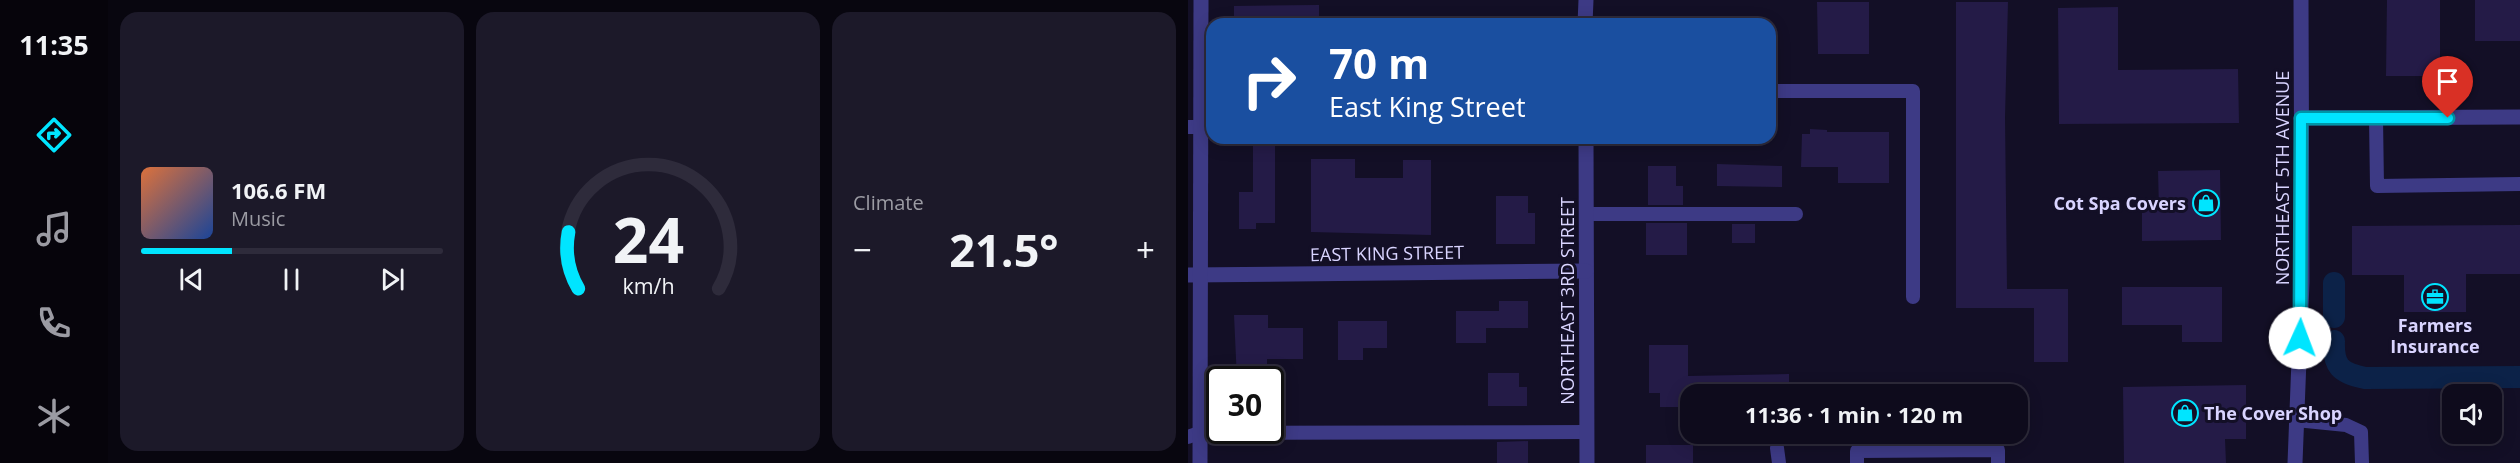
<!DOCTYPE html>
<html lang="en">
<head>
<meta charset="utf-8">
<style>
	:root { --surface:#0e0b1c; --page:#1c1929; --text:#f1f3f6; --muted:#9b9ba3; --line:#2e2b3b; --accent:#00e5ff }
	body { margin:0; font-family:"Open Sans",sans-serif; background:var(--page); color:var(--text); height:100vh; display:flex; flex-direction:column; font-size:22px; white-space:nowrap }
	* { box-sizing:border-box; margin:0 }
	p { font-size:20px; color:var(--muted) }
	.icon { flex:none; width:33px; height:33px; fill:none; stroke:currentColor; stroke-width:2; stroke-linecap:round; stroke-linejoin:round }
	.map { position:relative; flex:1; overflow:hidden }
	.drawer { display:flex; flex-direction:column; gap:12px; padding:12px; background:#08060f; width:1080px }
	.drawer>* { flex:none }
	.top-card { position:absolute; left:18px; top:18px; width:570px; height:126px; border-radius:18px; box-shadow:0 3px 15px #0003,0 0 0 2px var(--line); background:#1a4fa0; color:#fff; overflow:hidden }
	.tools { position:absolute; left:1254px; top:384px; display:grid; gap:12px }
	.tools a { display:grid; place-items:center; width:60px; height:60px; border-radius:12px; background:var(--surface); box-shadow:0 3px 15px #0003,0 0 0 2px var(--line); font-size:30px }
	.speed { position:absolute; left:18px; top:366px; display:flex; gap:12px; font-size:30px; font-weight:700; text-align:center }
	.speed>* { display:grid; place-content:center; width:78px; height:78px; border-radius:50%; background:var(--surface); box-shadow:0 3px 15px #0003,0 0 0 2px var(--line); line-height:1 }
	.speed .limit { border:3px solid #111; border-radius:9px; background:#fff; color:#111 }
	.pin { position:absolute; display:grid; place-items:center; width:51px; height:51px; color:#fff; margin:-62px -26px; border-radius:50% 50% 50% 0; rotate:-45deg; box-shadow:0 0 6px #0007 }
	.pin .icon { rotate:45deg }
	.me { position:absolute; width:66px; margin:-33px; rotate:2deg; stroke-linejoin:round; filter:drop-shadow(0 0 4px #0008) }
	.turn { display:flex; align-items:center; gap:21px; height:126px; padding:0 24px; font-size:27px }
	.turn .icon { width:78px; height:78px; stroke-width:2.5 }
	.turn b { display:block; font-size:42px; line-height:51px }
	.big { font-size:45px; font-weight:700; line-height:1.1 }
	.drawer .widget { flex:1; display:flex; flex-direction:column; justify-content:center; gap:9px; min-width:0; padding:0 21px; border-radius:18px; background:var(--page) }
	.drawer .dial { align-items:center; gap:0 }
	.dial svg { height:156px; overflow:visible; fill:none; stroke:var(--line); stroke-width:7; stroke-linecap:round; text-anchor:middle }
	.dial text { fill:var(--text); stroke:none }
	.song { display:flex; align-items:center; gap:18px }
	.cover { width:72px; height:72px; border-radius:9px; background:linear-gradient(135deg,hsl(20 70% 55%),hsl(220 70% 35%)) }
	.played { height:6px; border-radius:3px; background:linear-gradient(90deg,var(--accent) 30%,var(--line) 30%) }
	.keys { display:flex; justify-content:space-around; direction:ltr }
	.heat { display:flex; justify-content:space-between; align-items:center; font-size:33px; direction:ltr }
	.drawer .tiles { flex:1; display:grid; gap:12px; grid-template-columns:repeat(3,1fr) }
	.trip { position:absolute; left:492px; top:384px; width:348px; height:60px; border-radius:18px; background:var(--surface); box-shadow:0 3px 15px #0003,0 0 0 2px var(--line); font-weight:700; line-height:60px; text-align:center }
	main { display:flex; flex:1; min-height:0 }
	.dock { display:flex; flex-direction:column; width:108px; justify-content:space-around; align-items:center; background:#06040b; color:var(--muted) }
	.dock .icon { width:42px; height:42px }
	.dock .on { color:var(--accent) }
	.dock b { font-size:27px; color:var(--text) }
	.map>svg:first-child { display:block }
</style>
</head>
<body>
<main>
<nav class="dock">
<b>11:35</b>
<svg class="icon on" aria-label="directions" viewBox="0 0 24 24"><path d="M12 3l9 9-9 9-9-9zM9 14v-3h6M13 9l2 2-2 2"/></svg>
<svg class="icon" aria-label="music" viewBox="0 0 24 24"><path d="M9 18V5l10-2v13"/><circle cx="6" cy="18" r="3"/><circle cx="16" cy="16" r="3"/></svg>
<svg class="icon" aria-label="phone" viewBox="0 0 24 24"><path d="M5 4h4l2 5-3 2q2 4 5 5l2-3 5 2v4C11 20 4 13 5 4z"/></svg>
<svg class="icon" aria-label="climate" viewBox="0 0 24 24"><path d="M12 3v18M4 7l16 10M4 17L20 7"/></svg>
</nav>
<section class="drawer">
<div class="tiles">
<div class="widget">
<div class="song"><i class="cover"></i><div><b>106.6 FM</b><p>Music</p></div></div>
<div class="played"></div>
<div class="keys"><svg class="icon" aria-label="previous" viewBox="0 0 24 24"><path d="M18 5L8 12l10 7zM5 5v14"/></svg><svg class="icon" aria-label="pause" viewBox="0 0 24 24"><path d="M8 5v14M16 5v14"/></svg><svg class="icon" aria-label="next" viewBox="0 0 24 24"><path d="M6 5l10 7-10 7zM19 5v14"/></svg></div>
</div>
<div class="widget dial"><svg viewBox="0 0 100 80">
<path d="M14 69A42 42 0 1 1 86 69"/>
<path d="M14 69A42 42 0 0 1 9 40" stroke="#00e5ff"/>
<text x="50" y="56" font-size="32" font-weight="700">24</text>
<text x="50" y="72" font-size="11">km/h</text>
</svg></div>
<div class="widget"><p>Climate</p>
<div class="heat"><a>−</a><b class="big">21.5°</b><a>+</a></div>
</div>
</div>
</section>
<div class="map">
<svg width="1332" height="463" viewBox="0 0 1332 463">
	<rect width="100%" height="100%" fill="#130f26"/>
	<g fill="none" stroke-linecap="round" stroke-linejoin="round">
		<!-- canal -->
		<g stroke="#0c2248" stroke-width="22">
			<path d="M1146,283V317"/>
			<path d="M1146,341C1145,366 1152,373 1177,378L1332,377"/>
		</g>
	</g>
	<!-- building -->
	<g fill="#241b47">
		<path d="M1199,0H1252V76H1198Z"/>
		<rect x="1287" y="0" width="45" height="41"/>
		<path d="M629,2H681V54H630Z"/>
		<path d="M768,2H820L817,117L819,289H880V362H846V308H768Z"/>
		<path d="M131,5V24H46V6Z"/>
		<path d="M930,7V70L1050,69L1051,123L871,124L870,8Z"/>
		<path d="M622,129L639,130V132H701V183H650V167H613L614,134H622Z"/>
		<path d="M65,143H87V223H68V229H51V192H65Z"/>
		<path d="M123,159H167V178H215V160H243V235L123,232Z"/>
		<path d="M529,164L594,166V187L529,186Z"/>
		<path d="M460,166H488V186H495V205H460Z"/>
		<path d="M1032,170L1033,240L954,241V208H971L970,171Z"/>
		<path d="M308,196H340V213H347V244H308Z"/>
		<rect x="458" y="223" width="41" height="32"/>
		<rect x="544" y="224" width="23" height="19"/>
		<path d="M1332,225V274H1278V312H1216V275H1164V226Z"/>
		<path d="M934,287H1034V342H994V325H934Z"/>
		<path d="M311,301H340V328H298V343H268V311H311Z"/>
		<path d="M46,315H80V328H115V359H79V380H49Z"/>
		<path d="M150,321H199V348H175V360H150Z"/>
		<path d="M461,345H500V376L601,374V394H500V407H472V393H461Z"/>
		<path d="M300,373H331V387H339V406H300Z"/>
		<path d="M1058,385V439H1037L1038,463H936L935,387Z"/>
		<path d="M340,441V463H309V442Z"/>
		<rect x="458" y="445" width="47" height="18"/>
	</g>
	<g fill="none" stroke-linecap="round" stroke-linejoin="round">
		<!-- service -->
		<g stroke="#3d3a85" stroke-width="14">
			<path d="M582,91H725V297"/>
			<path d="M1188,118L1189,186L1332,184"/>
			<path d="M0,127H24"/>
			<path d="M398,214H608"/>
			<path d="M1108,420L1158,425L1173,432L1174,463"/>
			<path d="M0,437L11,433L399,432"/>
			<path d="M589,448L591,463"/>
			<path d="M669,463V451L810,450V463"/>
		</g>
		<!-- minor -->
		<g stroke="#3d3a85" stroke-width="15">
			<path d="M397,24L398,0"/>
			<path d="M1113,118L1332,117"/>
			<path d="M398,138L399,463"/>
			<path d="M0,275L398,271"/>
			<path d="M12,463L13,0"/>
			<path d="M1107,463L1114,282L1113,0"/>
		</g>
	</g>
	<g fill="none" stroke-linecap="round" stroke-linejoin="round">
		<defs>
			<path id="route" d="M1112,338L1113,118H1260"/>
		</defs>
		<!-- route casing -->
		<use href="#route" stroke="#0095a6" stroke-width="15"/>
		<!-- route -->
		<use href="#route" stroke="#00e5ff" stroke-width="10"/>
	</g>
	<!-- icons -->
	<defs>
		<symbol id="shop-ring" viewBox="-11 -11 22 22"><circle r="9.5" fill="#130f26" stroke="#00e5ff" stroke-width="1.5"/><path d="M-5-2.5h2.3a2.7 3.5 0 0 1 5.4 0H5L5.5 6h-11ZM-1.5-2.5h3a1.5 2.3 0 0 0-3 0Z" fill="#00e5ff"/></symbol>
		<symbol id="office-ring" viewBox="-11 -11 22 22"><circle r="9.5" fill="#130f26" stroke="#00e5ff" stroke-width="1.5"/><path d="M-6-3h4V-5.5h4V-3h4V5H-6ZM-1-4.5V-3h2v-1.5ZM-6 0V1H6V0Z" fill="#00e5ff"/></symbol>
	</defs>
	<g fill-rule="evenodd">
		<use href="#shop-ring" x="1003" y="188" width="30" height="30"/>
		<use href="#office-ring" x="1232" y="282" width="30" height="30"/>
		<use href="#shop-ring" x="982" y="398" width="30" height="30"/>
	</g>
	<g text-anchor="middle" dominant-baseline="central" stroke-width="6" stroke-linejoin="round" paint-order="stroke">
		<!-- street labels -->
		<g font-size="18" fill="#d9d4ff" stroke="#130f26">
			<text transform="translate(1094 178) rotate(-90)">NORTHEAST 5TH AVENUE</text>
			<text transform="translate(199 253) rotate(-1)">EAST KING STREET</text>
			<text transform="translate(379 301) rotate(-90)">NORTHEAST 3RD STREET</text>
		</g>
		<!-- poi labels -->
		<g font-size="18" font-weight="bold" fill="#d9d4ff" stroke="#130f26" text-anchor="end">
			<text x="998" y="203">Cot Spa Covers</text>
			<text x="1247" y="325" text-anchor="middle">Farmers<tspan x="1247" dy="21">Insurance</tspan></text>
			<text x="1016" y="413" text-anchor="start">The Cover Shop</text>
		</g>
	</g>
</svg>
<div class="tools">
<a><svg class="icon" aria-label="sound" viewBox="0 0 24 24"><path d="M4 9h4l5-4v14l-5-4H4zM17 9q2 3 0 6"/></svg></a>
</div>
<div class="speed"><div class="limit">30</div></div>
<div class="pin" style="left:1260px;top:118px;background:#d93025"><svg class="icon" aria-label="arrive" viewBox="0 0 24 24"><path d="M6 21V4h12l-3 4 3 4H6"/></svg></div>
<svg class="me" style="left:1112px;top:338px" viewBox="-20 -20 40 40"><circle r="19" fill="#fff"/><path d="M0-13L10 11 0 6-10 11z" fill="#00e5ff"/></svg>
<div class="trip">11:36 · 1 min · 120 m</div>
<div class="top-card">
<div class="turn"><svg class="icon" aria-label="right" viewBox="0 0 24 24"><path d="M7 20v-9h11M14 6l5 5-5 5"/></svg><div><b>70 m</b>East King Street</div></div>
</div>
</div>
</main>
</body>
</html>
